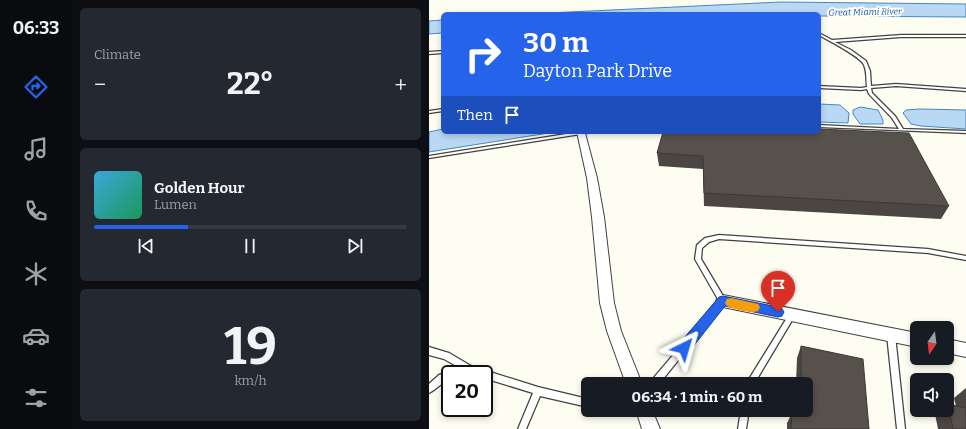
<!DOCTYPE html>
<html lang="en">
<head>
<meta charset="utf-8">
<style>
	:root { --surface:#171b24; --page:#242831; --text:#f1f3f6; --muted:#9ea1a6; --line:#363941; --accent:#2563eb }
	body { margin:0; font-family:Bitter,serif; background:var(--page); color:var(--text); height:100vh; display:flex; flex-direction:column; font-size:15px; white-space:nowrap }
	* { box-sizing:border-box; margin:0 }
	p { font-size:13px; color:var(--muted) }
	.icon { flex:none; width:22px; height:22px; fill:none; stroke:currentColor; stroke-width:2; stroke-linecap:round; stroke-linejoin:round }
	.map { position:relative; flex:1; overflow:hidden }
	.side { display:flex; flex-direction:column; gap:8px; padding:8px; background:#0d0f14; width:357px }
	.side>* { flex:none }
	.banner { position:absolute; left:12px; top:12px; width:380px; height:122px; border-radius:6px; box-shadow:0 2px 6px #0003; background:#2563eb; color:#fff; overflow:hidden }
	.needle { width:26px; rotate:194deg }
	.tools { position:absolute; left:481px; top:321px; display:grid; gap:8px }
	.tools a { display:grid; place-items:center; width:44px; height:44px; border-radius:6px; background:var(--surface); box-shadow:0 2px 6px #0003; font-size:20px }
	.speed { position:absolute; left:12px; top:365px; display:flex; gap:8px; font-size:20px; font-weight:700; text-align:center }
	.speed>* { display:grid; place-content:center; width:52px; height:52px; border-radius:50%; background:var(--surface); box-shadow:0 2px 6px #0003; line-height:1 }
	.speed .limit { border:2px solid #111; border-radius:6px; background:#fff; color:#111 }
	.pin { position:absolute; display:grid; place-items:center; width:34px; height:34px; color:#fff; margin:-41px -17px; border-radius:50% 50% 50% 0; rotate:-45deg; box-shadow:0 0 4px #0007 }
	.pin .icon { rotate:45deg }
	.me { position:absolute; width:44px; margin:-22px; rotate:40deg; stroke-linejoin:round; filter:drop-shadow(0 0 3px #0008) }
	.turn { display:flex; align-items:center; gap:14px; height:84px; padding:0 16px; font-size:18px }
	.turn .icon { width:52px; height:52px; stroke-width:2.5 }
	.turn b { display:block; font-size:28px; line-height:34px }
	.then { display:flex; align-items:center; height:38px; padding:0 16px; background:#0003; gap:8px; font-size:15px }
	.big { font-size:30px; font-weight:700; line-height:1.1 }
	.side .card { flex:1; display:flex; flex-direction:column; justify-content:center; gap:6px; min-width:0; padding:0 14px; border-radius:6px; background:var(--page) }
	.side .dial { align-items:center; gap:0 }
	.dial b { font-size:52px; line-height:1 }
	.song { display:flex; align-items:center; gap:12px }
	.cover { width:48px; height:48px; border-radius:6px; background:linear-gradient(135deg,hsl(200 70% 55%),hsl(150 70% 35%)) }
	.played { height:4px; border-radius:2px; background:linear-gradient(90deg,var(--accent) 30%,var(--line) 30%) }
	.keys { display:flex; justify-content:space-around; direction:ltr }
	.heat { display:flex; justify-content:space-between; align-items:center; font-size:22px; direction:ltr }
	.trip { position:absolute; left:152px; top:377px; width:232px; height:40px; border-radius:6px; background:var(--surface); box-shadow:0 2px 6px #0003; font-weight:700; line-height:40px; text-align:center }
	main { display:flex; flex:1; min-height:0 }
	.tab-bar { display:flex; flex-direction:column; width:72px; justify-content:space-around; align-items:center; background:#090b0e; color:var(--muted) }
	.tab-bar .icon { width:28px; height:28px }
	.tab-bar .current { color:var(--accent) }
	.tab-bar b { font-size:18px; color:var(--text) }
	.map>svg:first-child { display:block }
</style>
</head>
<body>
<main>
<nav class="tab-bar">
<b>06:33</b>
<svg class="icon current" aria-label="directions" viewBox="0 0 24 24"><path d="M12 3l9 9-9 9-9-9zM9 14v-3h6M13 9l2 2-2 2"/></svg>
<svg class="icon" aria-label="music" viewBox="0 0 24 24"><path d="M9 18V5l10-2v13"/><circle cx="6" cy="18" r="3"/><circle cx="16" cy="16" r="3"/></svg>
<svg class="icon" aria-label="phone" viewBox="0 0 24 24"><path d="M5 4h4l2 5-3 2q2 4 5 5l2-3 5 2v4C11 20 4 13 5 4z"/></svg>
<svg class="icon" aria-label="climate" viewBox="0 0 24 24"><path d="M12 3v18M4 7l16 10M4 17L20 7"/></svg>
<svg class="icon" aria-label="car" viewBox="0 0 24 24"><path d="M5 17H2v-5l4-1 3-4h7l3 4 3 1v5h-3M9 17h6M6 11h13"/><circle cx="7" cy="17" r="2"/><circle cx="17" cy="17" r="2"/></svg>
<svg class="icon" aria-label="filters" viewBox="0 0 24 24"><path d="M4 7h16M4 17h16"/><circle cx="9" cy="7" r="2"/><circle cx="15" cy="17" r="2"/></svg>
</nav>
<section class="side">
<div class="card"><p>Climate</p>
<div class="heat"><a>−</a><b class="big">22°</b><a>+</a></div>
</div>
<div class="card">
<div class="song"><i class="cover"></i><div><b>Golden Hour</b><p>Lumen</p></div></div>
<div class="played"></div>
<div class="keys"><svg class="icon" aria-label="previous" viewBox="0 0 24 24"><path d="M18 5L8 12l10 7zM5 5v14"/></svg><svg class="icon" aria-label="pause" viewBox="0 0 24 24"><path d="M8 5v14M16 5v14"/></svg><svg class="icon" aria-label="next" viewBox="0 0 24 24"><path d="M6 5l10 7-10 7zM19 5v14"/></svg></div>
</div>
<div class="card dial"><b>19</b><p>km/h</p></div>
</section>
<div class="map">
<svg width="537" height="429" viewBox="0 0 537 429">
	<rect width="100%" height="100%" fill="#fefdf1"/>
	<!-- water -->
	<g fill="#b9d8f3" stroke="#4488c6">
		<path d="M352,2L537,4V17L390,16V14H98Z"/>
		<path d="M14,20V33L0,34V21Z"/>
		<path d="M390,104L411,105L420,113L419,123L390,122Z"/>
		<path d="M431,107L449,110L454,120V124H431L424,114V110Z"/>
		<path d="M491,109L537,110V129L492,126L482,124L474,113L477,110Z"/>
		<path d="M14,129V132H126L0,152V132Z"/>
	</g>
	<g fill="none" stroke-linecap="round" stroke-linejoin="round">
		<defs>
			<g id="service">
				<path d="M390,33L403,40L472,35H537V37H472L406,42L422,50L437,61L441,71L442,86L467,84L537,89V91L467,86L442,88L443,93L466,116L474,129L537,131V133L390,127V125L470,129L463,118L440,94L438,89L432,90L390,88V86L432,88L438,87C437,79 438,72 435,65C431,56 400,41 390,35Z"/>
				<path d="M14,51V53L0,54V52Z"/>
				<path d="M14,109V111L0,113V111Z"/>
				<path d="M150,132H160L158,133L0,158V156Z"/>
				<path d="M290,235L499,249L537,256V260L499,253L290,239L280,242L273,248L272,259L297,301L230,384H221L222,381L290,301L266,259L268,245L276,238Z"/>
				<path d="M363,312L365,313L366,315L365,317L325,384H317L361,313Z"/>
				<path d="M462,332L465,333L466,335L476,429H468L458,335L459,333Z"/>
				<path d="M0,347L20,353L42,366L109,387L159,399V407L111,396L97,429H89L104,393L55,378V374H44L40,373L37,374H21V379C13,382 8,389 0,393V384L10,375L21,371L23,372L31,368L15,359L0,355Z"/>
				<path d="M312,410H320L317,429H309Z"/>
			</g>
			<g id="minor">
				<path d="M148,132L156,133L168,178L175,217L185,303L192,331L213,384H197L178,331L171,303L163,217L158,178Z"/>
				<path d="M294,295L488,333V347L294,307L289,305L287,301L289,297Z"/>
				<path d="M518,339L537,343V357L518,353Z"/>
				<path d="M207,410H223L231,429H213Z"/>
			</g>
		</defs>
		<!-- service casing -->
		<use href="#service" stroke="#424242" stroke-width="2.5"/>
		<!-- minor casing -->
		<use href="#minor" stroke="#424242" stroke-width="2"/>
		<!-- service -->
		<use href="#service" fill="#fff" fill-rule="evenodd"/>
		<!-- minor -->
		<use href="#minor" fill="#fff" fill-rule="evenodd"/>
	</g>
	<!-- wall -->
	<g fill="#4b4641">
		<path d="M234,132L520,206L512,219L275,206L274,169L230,166L228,153Z"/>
		<path d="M372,346L440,429H358V423L363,413H367V410H377V384H367L368,358Z"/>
		<path d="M537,388V429H509L506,414L511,410H518V404H519L527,406L525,398Z"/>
	</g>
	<!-- building -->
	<g fill="#57514c" stroke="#3d3935">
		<path d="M390,129L480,133L520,206L275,193L274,156L228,153L234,132H390Z"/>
		<path d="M372,346L434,359L440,429H362L363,413L372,414V410H377V384H372Z"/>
		<path d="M519,404L537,408V429H524Z"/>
	</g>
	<!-- route -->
	<path fill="#2563eb" stroke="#184099" d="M294,296L349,307L353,309L355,312L353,316L349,317L296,306L259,353L255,354L250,353L248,348L250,344L290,297Z"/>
	<!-- slow -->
	<path fill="#f59e0b" d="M302,298L329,304L331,307L329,311C321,314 306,309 298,306L296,303L298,299Z"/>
	<g text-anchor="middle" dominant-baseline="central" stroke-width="4" stroke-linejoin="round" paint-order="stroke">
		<!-- far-water labels -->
		<g font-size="9" font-style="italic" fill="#1e5a9a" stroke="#fff">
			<text transform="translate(436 12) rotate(-1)">Great Miami River</text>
		</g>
	</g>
</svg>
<div class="tools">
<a><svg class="needle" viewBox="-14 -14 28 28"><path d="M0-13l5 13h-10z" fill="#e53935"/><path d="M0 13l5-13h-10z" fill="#9ea1a6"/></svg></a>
<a><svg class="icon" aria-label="sound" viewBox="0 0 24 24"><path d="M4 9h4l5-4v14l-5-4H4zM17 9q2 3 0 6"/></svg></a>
</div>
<div class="speed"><div class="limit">20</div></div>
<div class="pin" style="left:349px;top:312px;background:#d93025"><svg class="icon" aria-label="arrive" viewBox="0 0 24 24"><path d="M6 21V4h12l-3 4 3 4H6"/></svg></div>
<svg class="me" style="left:255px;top:348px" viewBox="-20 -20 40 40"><path d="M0-17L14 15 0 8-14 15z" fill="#2563eb" stroke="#fff" stroke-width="4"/></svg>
<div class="trip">06:34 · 1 min · 60 m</div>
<div class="banner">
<div class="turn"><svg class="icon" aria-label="right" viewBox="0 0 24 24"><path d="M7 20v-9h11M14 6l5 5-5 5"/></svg><div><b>30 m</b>Dayton Park Drive</div></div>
<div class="then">Then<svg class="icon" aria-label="arrive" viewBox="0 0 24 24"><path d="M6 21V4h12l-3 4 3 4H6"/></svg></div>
</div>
</div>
</main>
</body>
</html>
